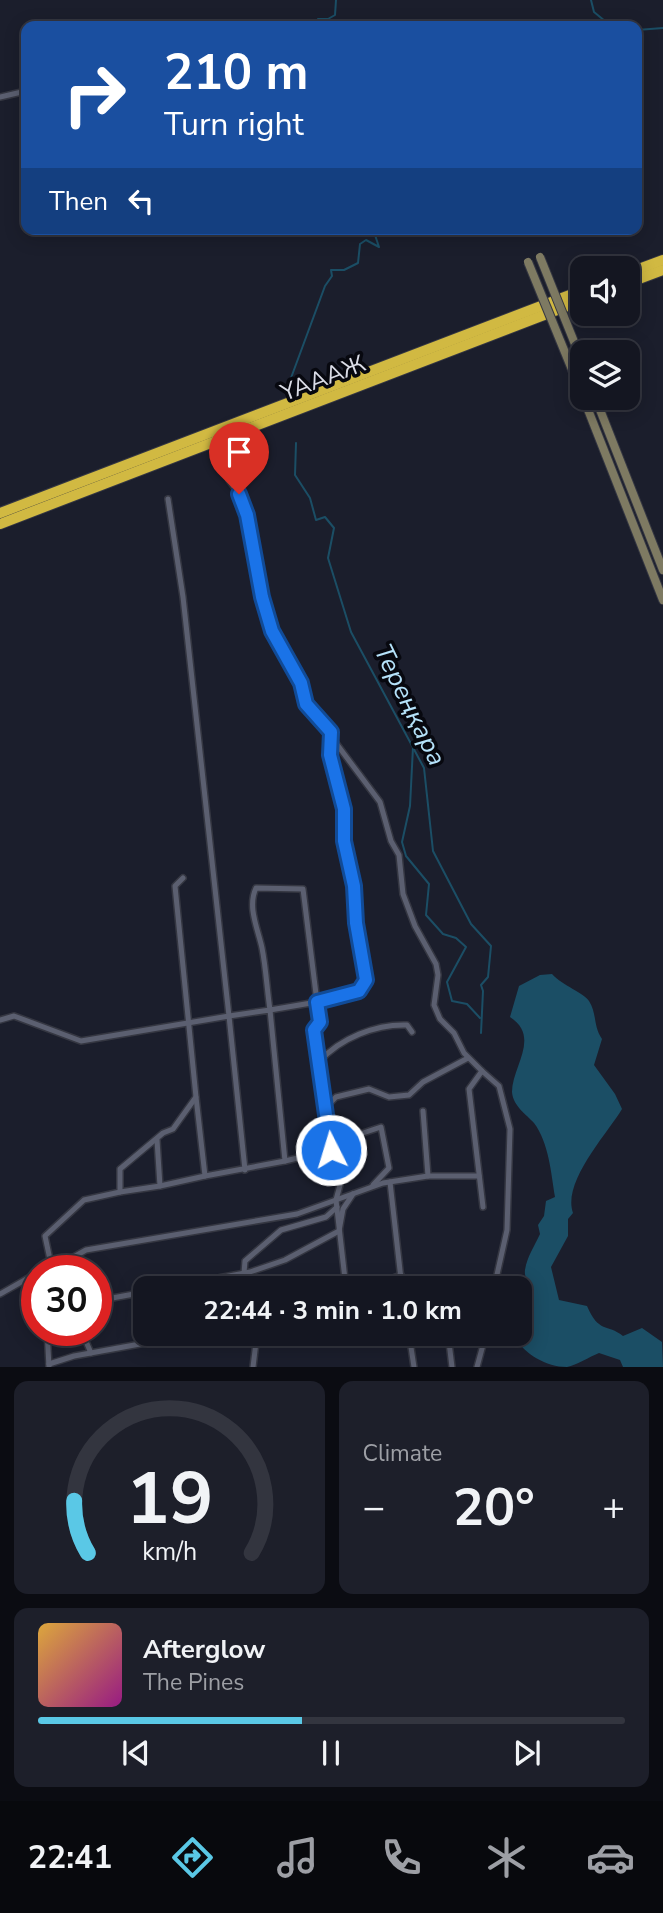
<!DOCTYPE html>
<html lang="en">
<head>
<meta charset="utf-8">
<style>
	:root { --surface:#141621; --page:#1d1f2a; --text:#f1f3f6; --muted:#9d9fa5; --line:#33353f; --accent:#5ac8e6 }
	body { margin:0; font-family:"Nunito Sans",sans-serif; background:var(--page); color:var(--text); height:100vh; display:flex; flex-direction:column; font-size:26px; white-space:nowrap }
	* { box-sizing:border-box; margin:0 }
	p { font-size:23px; color:var(--muted) }
	.icon { flex:none; width:38px; height:38px; fill:none; stroke:currentColor; stroke-width:2; stroke-linecap:round; stroke-linejoin:round }
	.map { position:relative; height:1367px; overflow:hidden }
	.sheet { display:flex; flex-direction:column; gap:14px; padding:14px; background:#0b0c12; flex:1 }
	.sheet>* { flex:none }
	.top-card { position:absolute; left:21px; top:21px; width:621px; height:214px; border-radius:14px; box-shadow:0 4px 18px #0003,0 0 0 2px var(--line); background:#1a4fa0; color:#fff; overflow:hidden }
	.controls { position:absolute; left:570px; top:256px; display:grid; gap:14px }
	.controls a { display:grid; place-items:center; width:70px; height:70px; border-radius:14px; background:var(--surface); box-shadow:0 4px 18px #0003,0 0 0 2px var(--line); font-size:35px }
	.speed { position:absolute; left:21px; top:1255px; display:flex; gap:14px; font-size:35px; font-weight:700; text-align:center }
	.speed>* { display:grid; place-content:center; width:91px; height:91px; border-radius:50%; background:var(--surface); box-shadow:0 4px 18px #0003,0 0 0 2px var(--line); line-height:1 }
	.speed .limit { border:10px solid #d22; background:#fff; color:#111 }
	.pin { position:absolute; display:grid; place-items:center; width:60px; height:60px; color:#fff; margin:-72px -30px; border-radius:50% 50% 50% 0; rotate:-45deg; box-shadow:0 0 7px #0007 }
	.pin .icon { rotate:45deg }
	.me { position:absolute; width:77px; margin:-38px; rotate:355deg; stroke-linejoin:round; filter:drop-shadow(0 0 5px #0008) }
	.turn { display:flex; align-items:center; gap:24px; height:147px; padding:0 28px; font-size:32px }
	.turn .icon { width:91px; height:91px; stroke-width:2.5 }
	.turn b { display:block; font-size:49px; line-height:60px }
	.then { display:flex; align-items:center; height:66px; padding:0 28px; background:#0003; gap:14px; font-size:26px }
	.big { font-size:52px; font-weight:700; line-height:1.1 }
	.sheet .widget { flex:1; display:flex; flex-direction:column; justify-content:center; gap:10px; min-width:0; padding:0 24px; border-radius:14px; background:var(--page) }
	.sheet .dial { align-items:center; gap:0 }
	.dial svg { height:182px; overflow:visible; fill:none; stroke:var(--line); stroke-width:7; stroke-linecap:round; text-anchor:middle }
	.dial text { fill:var(--text); stroke:none }
	.song { display:flex; align-items:center; gap:21px }
	.cover { width:84px; height:84px; border-radius:10px; background:linear-gradient(135deg,hsl(40 70% 55%),hsl(310 70% 35%)) }
	.played { height:7px; border-radius:4px; background:linear-gradient(90deg,var(--accent) 45%,var(--line) 45%) }
	.keys { display:flex; justify-content:space-around; direction:ltr }
	.heat { display:flex; justify-content:space-between; align-items:center; font-size:38px; direction:ltr }
	.sheet .tiles { flex:1; display:grid; gap:14px; grid-template-columns:1fr 1fr }
	.widget:last-child { grid-column:span 2 }
	.trip { position:absolute; left:133px; top:1276px; width:399px; height:70px; border-radius:14px; background:var(--surface); box-shadow:0 4px 18px #0003,0 0 0 2px var(--line); font-weight:700; line-height:70px; text-align:center }
	.dock { display:flex; height:112px; justify-content:space-around; align-items:center; background:#08090d; color:var(--muted) }
	.dock .icon { width:49px; height:49px }
	.dock .on { color:var(--accent) }
	.dock b { font-size:32px; color:var(--text) }
	.map>svg:first-child { display:block }
</style>
</head>
<body>
<div class="map">
<svg width="663" height="1367" viewBox="0 0 663 1367">
	<rect width="100%" height="100%" fill="#1b1e2c"/>
	<!-- water -->
	<path fill="#1b4e65" d="M552,974C563,986 583,992 589,1001C597,1013 593,1026 602,1039L594,1065L615,1094L622,1109C607,1134 562,1182 573,1213L568,1219V1236L551,1267L559,1300L587,1306C599,1334 607,1323 623,1336L642,1328L662,1342L663,1367H623L620,1360L599,1353C589,1357 577,1365 567,1367C546,1367 525,1354 515,1338C522,1327 534,1302 530,1286C528,1280 524,1277 525,1270C527,1257 534,1247 540,1234L538,1225L544,1216L546,1201L555,1197C551,1173 549,1143 534,1123C526,1114 513,1106 512,1092C512,1066 541,1037 510,1017L519,986L540,975Z"/>
	<g fill="none" stroke-linecap="round" stroke-linejoin="round">
		<!-- stream -->
		<g stroke="#1b4e65" stroke-width="2">
			<path d="M591,0L594,12L611,26"/>
			<path d="M317,26L318,19H328L335,15L336,0"/>
			<path d="M637,30L663,28"/>
			<path d="M288,386L325,286L332,276L331,270H344L358,263L360,244L366,240L379,247L373,229"/>
			<path d="M296,443L295,475L310,498L316,520L325,517L334,528L328,558L351,632L424,768L433,851L471,924L491,946L488,977L481,985L483,991L481,1033"/>
			<path d="M413,747L410,806L402,842L406,856L429,884L426,915L443,934L456,938L466,947L447,982L452,1001L467,1004L480,1018"/>
		</g>
		<defs>
			<g id="street">
				<path d="M0,97L26,91"/>
				<path d="M229,480L239,494L247,515L262,597L272,631L301,683L306,703L380,802L391,841L399,855L403,894L415,926L436,964L438,975L434,1005L440,1019L454,1033L464,1053L482,1071"/>
				<path d="M183,878L175,886L196,1097L173,1129L163,1133L120,1169V1192L84,1200L45,1236L52,1269L86,1250L297,1214L383,1183L428,1176H479"/>
				<path d="M0,1020L14,1016L81,1041L229,1016L183,597L168,499"/>
				<path d="M319,1062C340,1038 376,1024 407,1025L412,1032"/>
				<path d="M327,1106L314,1030L320,1022L317,1002L270,1010C267,990 266,968 262,948C258,929 247,907 256,888L303,889L317,1002L359,991L366,980L344,841V809L330,755L331,732"/>
				<path d="M423,1111L428,1176"/>
				<path d="M285,1161L331,1150L354,1136L381,1127L389,1168L373,1185"/>
				<path d="M205,1176L285,1161L270,1010L229,1016L245,1170"/>
				<path d="M390,1182L402,1288"/>
				<path d="M160,1186L205,1176L196,1097"/>
				<path d="M120,1192L160,1186L157,1140"/>
				<path d="M483,1207L469,1089L482,1071L499,1086L510,1129L507,1230L494,1288"/>
				<path d="M44,1270H53"/>
				<path d="M244,1273L245,1261L281,1230L326,1217L337,1207"/>
				<path d="M165,1288L250,1272L285,1260L339,1231L343,1209L353,1194"/>
				<path d="M346,1288L336,1200L340,1185L331,1150L327,1106L336,1097L369,1089L389,1097L409,1095L423,1082L468,1058"/>
				<path d="M366,1288L401,1275"/>
				<path d="M0,1294L37,1273"/>
				<path d="M96,1301L145,1292"/>
				<path d="M47,1330L49,1367"/>
				<path d="M81,1330L91,1353"/>
				<path d="M409,1334L414,1367"/>
				<path d="M448,1334L452,1367"/>
				<path d="M49,1364L74,1356L195,1334"/>
				<path d="M253,1367L257,1334"/>
				<path d="M477,1367L486,1334"/>
			</g>
			<g id="secondary">
				<path d="M573,372L583,397"/>
				<path d="M583,397L663,600"/>
				<path d="M595,397L663,570"/>
			</g>
			<g id="highway">
				<path d="M628,273L663,260"/>
				<path d="M628,283L663,270"/>
				<path d="M0,513L583,290"/>
				<path d="M0,524L583,300"/>
			</g>
		</defs>
		<!-- street casing -->
		<use href="#street" stroke="#353742" stroke-width="8"/>
		<!-- secondary casing -->
		<use href="#secondary" stroke="#353742" stroke-width="10"/>
		<!-- highway casing -->
		<use href="#highway" stroke="#353742" stroke-width="12"/>
		<!-- street -->
		<use href="#street" stroke="#5b5f70" stroke-width="5"/>
		<!-- secondary -->
		<use href="#secondary" stroke="#7e7a62" stroke-width="8"/>
		<!-- highway -->
		<use href="#highway" stroke="#d1b942" stroke-width="10"/>
		<defs>
			<g id="secondary-bridge">
				<path d="M540,257L583,364"/>
				<path d="M528,262L573,372"/>
			</g>
		</defs>
		<!-- secondary-bridge casing -->
		<use href="#secondary-bridge" stroke="#353742" stroke-width="10" stroke-linecap="butt"/>
		<!-- secondary-bridge -->
		<use href="#secondary-bridge" stroke="#7e7a62" stroke-width="8"/>
	</g>
	<g fill="none" stroke-linecap="round" stroke-linejoin="round">
		<defs>
			<path id="route" d="M239,494L247,515L262,597L272,631L301,683L306,704L331,732L330,755L344,809V841L354,886L356,923L366,980L359,991L317,1002L320,1022L314,1030L331,1150"/>
		</defs>
		<!-- route casing -->
		<use href="#route" stroke="#114b97" stroke-width="18"/>
		<!-- route -->
		<use href="#route" stroke="#1a73e8" stroke-width="12"/>
	</g>
	<g text-anchor="middle" dominant-baseline="central" stroke-width="7" stroke-linejoin="round" paint-order="stroke">
		<!-- street labels -->
		<g font-size="24" fill="#dadce6" stroke="#07080f">
			<text transform="translate(323 378) rotate(-21)">ҮАААЖ</text>
		</g>
		<!-- water labels -->
		<g font-size="26" font-style="italic" fill="#b5e2fa" stroke="#07080f">
			<text transform="translate(410 705) rotate(64)">Тереңқара</text>
		</g>
	</g>
</svg>
<div class="controls">
<a><svg class="icon" aria-label="sound" viewBox="0 0 24 24"><path d="M4 9h4l5-4v14l-5-4H4zM17 9q2 3 0 6"/></svg></a>
<a><svg class="icon" aria-label="layers" viewBox="0 0 24 24"><path d="M12 4l9 5-9 5-9-5zM3 14l9 5 9-5"/></svg></a>
</div>
<div class="speed"><div class="limit">30</div></div>
<div class="pin" style="left:239px;top:494px;background:#d93025"><svg class="icon" aria-label="arrive" viewBox="0 0 24 24"><path d="M6 21V4h12l-3 4 3 4H6"/></svg></div>
<svg class="me" style="left:331px;top:1150px" viewBox="-20 -20 40 40"><circle r="17" fill="#1a73e8" stroke="#fff" stroke-width="3"/><path d="M0-11L8 9 0 5-8 9z" fill="#fff"/></svg>
<div class="trip">22:44 · 3 min · 1.0 km</div>
<div class="top-card">
<div class="turn"><svg class="icon" aria-label="right" viewBox="0 0 24 24"><path d="M7 20v-9h11M14 6l5 5-5 5"/></svg><div><b>210 m</b>Turn right</div></div>
<div class="then">Then<svg class="icon" aria-label="left" viewBox="0 0 24 24"><path d="M17 20v-9H6M10 6l-5 5 5 5"/></svg></div>
</div>
</div>
<section class="sheet">
<div class="tiles">
<div class="widget dial"><svg viewBox="0 0 100 80">
<path d="M14 69A42 42 0 1 1 86 69"/>
<path d="M14 69A42 42 0 0 1 8 46" stroke="#5ac8e6"/>
<text x="50" y="56" font-size="32" font-weight="700">19</text>
<text x="50" y="72" font-size="11">km/h</text>
</svg></div>
<div class="widget"><p>Climate</p>
<div class="heat"><a>−</a><b class="big">20°</b><a>+</a></div>
</div>
<div class="widget">
<div class="song"><i class="cover"></i><div><b>Afterglow</b><p>The Pines</p></div></div>
<div class="played"></div>
<div class="keys"><svg class="icon" aria-label="previous" viewBox="0 0 24 24"><path d="M18 5L8 12l10 7zM5 5v14"/></svg><svg class="icon" aria-label="pause" viewBox="0 0 24 24"><path d="M8 5v14M16 5v14"/></svg><svg class="icon" aria-label="next" viewBox="0 0 24 24"><path d="M6 5l10 7-10 7zM19 5v14"/></svg></div>
</div>
</div>
</section>
<nav class="dock">
<b>22:41</b>
<svg class="icon on" aria-label="directions" viewBox="0 0 24 24"><path d="M12 3l9 9-9 9-9-9zM9 14v-3h6M13 9l2 2-2 2"/></svg>
<svg class="icon" aria-label="music" viewBox="0 0 24 24"><path d="M9 18V5l10-2v13"/><circle cx="6" cy="18" r="3"/><circle cx="16" cy="16" r="3"/></svg>
<svg class="icon" aria-label="phone" viewBox="0 0 24 24"><path d="M5 4h4l2 5-3 2q2 4 5 5l2-3 5 2v4C11 20 4 13 5 4z"/></svg>
<svg class="icon" aria-label="climate" viewBox="0 0 24 24"><path d="M12 3v18M4 7l16 10M4 17L20 7"/></svg>
<svg class="icon" aria-label="car" viewBox="0 0 24 24"><path d="M5 17H2v-5l4-1 3-4h7l3 4 3 1v5h-3M9 17h6M6 11h13"/><circle cx="7" cy="17" r="2"/><circle cx="17" cy="17" r="2"/></svg>
</nav>
</body>
</html>
